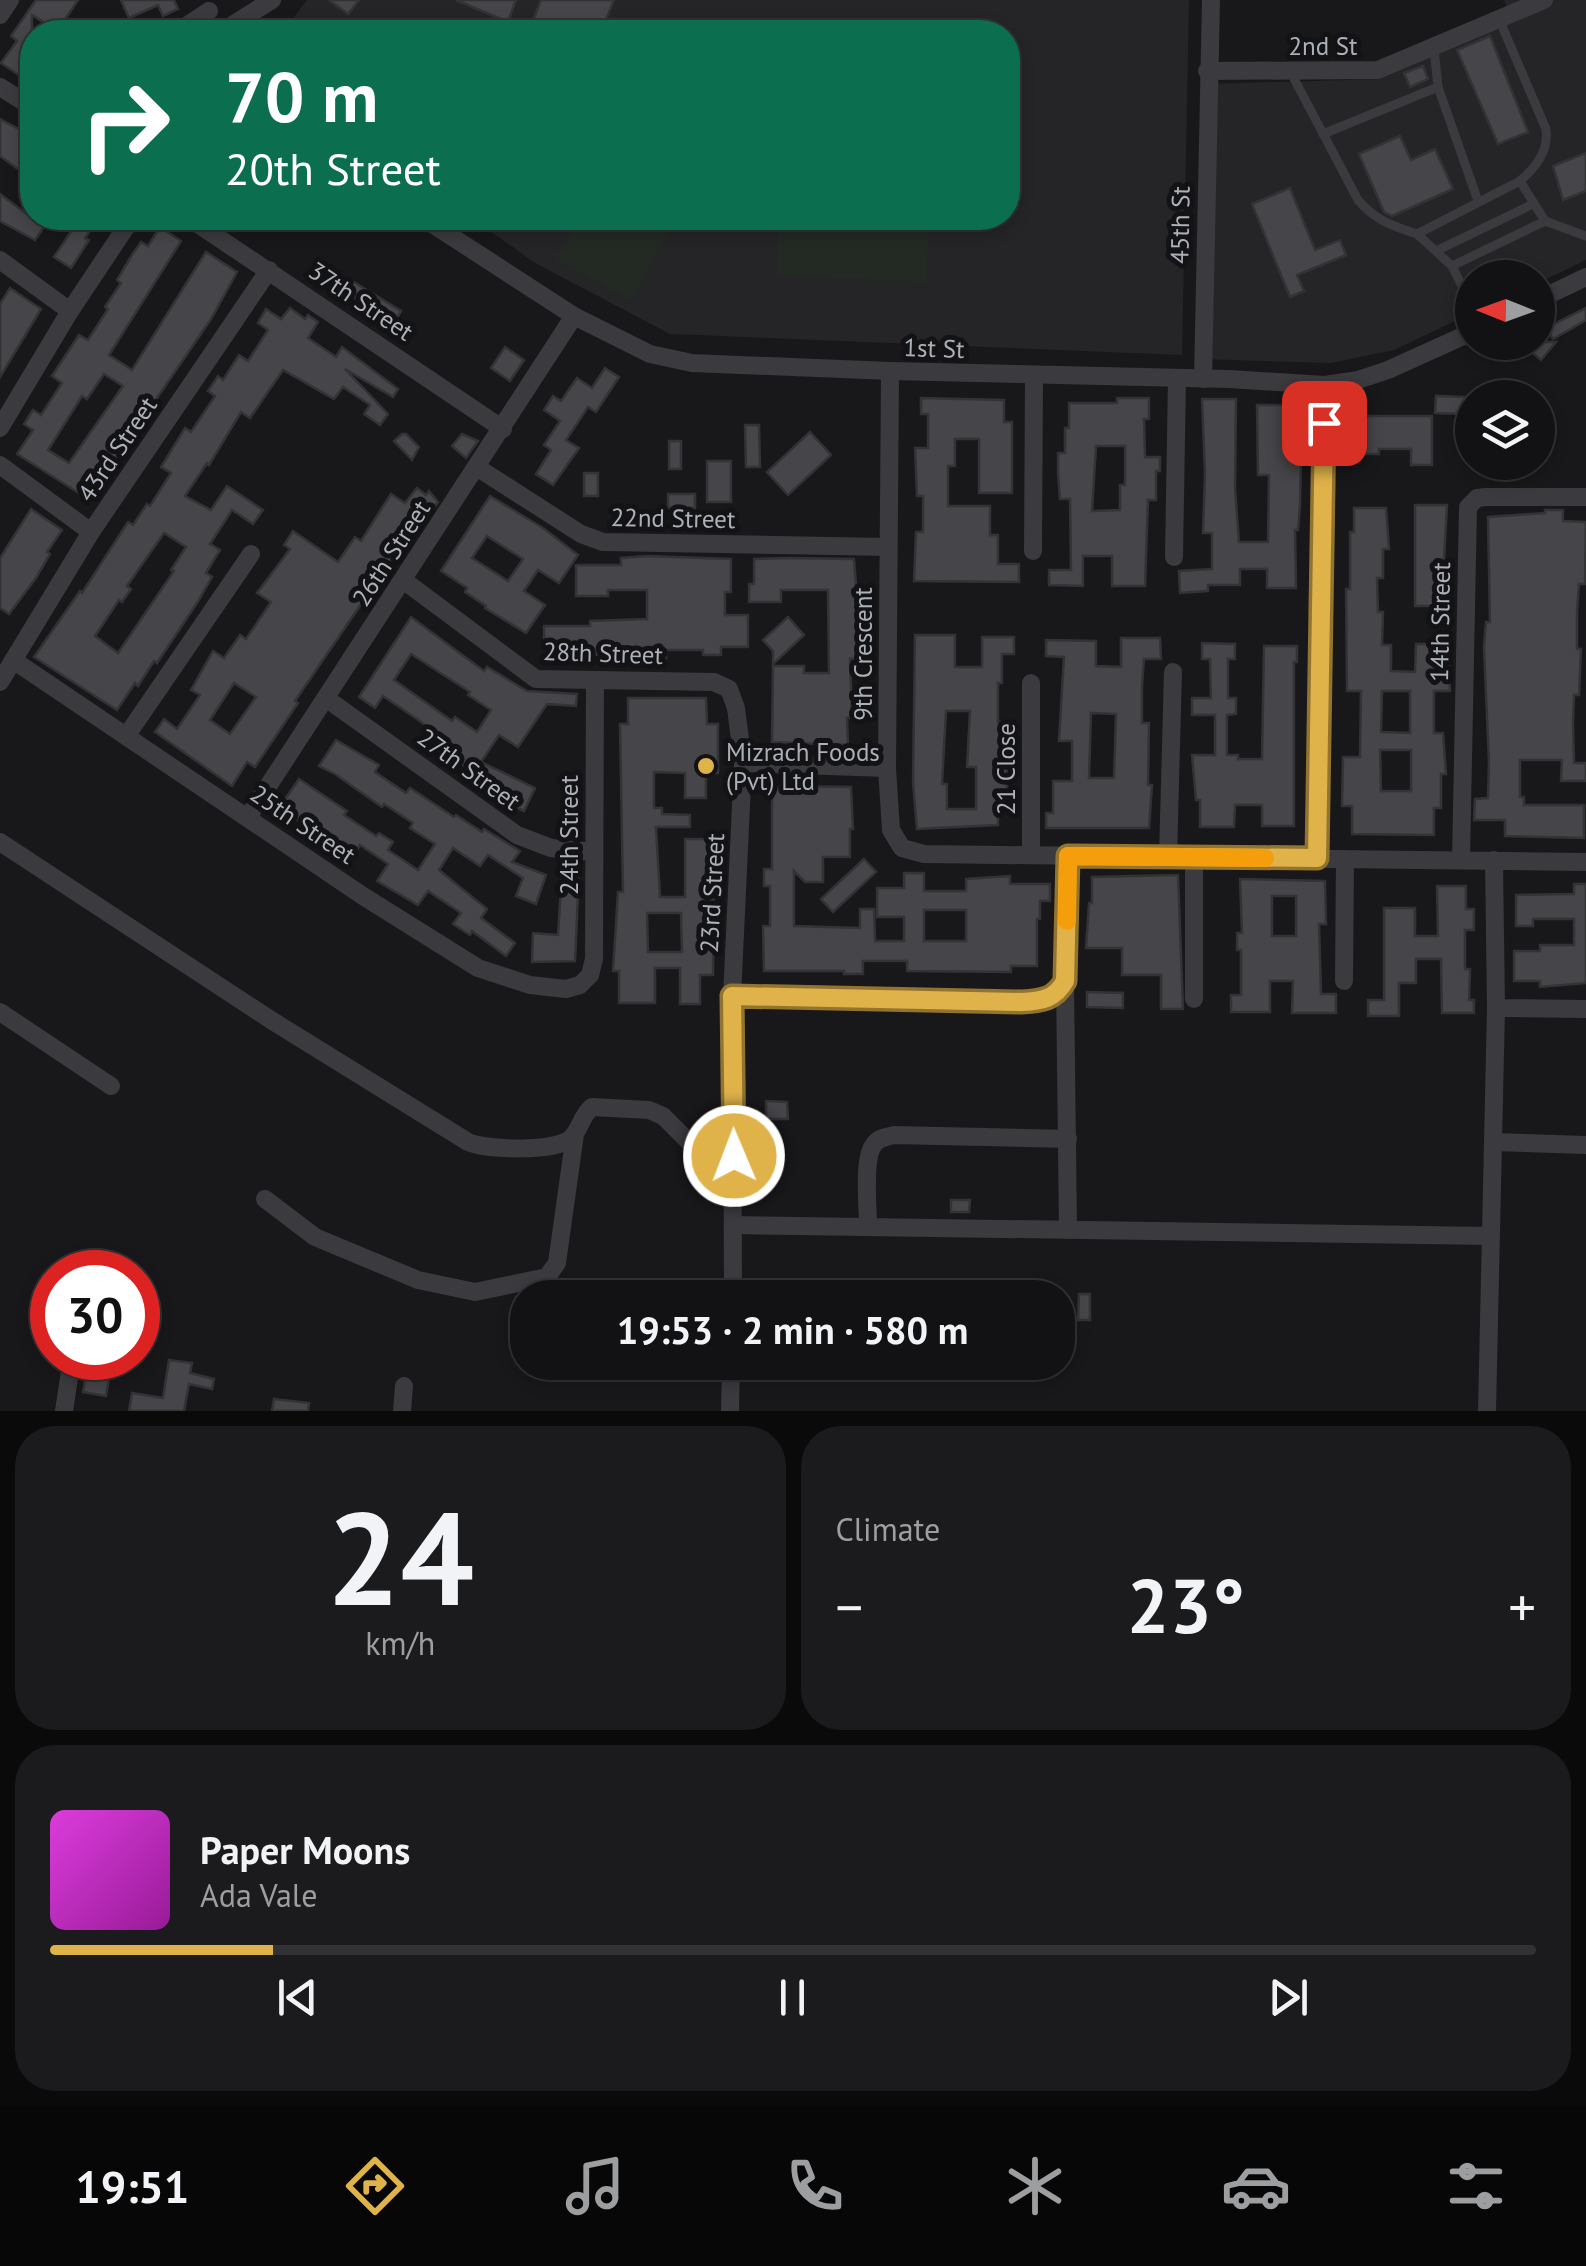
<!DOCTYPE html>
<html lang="en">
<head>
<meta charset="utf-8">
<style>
	:root { --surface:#121214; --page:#1b1b1d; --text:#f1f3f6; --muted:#9c9ea0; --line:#313234; --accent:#e0b24a }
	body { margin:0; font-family:"PT Sans",sans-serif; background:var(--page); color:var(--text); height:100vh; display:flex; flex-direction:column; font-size:38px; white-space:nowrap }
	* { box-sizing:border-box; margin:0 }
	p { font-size:32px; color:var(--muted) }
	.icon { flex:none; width:55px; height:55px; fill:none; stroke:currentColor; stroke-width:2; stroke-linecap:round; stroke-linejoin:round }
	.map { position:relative; height:1411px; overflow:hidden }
	.side { display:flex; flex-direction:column; gap:15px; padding:15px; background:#0a0a0b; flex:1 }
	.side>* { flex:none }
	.hud { position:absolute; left:20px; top:20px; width:1000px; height:210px; border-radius:40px; box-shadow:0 5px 15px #0003,0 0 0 2px var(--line); background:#0b6e4f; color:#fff; overflow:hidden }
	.needle { width:65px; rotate:271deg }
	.buttons { position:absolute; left:1455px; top:260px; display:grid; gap:20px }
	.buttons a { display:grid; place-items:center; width:100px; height:100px; border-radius:50%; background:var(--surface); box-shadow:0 5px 15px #0003,0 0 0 2px var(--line); font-size:50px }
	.speed { position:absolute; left:30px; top:1250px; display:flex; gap:20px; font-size:50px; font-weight:700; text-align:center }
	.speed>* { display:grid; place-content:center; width:130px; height:130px; border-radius:50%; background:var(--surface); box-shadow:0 5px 15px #0003,0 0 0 2px var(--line); line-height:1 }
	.speed .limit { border:15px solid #d22; background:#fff; color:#111 }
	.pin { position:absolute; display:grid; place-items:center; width:85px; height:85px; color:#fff; margin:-42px; border-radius:20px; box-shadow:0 5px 15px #0006 }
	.me { position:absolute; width:110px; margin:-55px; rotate:359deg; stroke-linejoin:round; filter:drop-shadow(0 0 8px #0008) }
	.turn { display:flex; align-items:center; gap:35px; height:210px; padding:0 40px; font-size:45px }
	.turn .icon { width:130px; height:130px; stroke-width:2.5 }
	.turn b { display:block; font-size:70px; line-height:85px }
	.big { font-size:75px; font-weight:700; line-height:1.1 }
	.side .tile { flex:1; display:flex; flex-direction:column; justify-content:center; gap:15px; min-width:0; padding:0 35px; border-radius:40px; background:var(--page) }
	.side .dial { align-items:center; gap:0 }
	.dial b { font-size:130px; line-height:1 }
	.song { display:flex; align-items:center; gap:30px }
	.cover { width:120px; height:120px; border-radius:15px; background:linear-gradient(135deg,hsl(300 70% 55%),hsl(300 70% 35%)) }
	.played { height:10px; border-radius:5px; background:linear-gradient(90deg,var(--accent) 15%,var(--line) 15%) }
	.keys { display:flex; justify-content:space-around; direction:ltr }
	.heat { display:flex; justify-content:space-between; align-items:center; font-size:55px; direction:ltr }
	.side .tiles { flex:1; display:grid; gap:15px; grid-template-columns:1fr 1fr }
	.tile:last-child { grid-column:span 2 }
	.trip { position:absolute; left:510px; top:1280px; width:565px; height:100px; border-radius:40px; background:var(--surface); box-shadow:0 5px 15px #0003,0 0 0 2px var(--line); font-weight:700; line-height:100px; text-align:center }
	.tabs { display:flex; height:160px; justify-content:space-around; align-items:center; background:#070708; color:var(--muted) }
	.tabs .icon { width:70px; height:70px }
	.tabs .current { color:var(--accent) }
	.tabs b { font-size:45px; color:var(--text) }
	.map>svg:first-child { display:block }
</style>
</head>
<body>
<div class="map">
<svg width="1586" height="1411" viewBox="0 0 1586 1411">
	<rect width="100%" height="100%" fill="#18181a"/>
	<!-- built -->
	<g fill="#252527">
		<path d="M307,0H1189L1182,355L670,334L535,263L472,218H1008V32H283Z"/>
		<path d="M1504,0H1586V260L1538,283V278H1472V313L1394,350L1331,363L1200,359L1205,84L1380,79L1512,22Z"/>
	</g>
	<!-- green -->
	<g fill="#232a24">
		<path d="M578,218H662L672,223L632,300L556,260Z"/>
		<path d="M779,218H929L926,282L777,275Z"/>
	</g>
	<!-- building -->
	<g fill="#46464a" stroke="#333336" stroke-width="2.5" fill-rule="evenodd">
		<path d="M36,0H78L66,18L87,32H59L32,15V84L1,63L17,41L11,36Z"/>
		<path d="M121,0H174L178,9L163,16L158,5L129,18Z"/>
		<path d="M329,0H359L348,14Z"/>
		<path d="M456,0H516L508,22Z"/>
		<path d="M541,0H614L601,32H541L530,28Z"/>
		<path d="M1490,36L1528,132L1498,144L1457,50Z"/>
		<path d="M1423,66L1428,79L1410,87L1404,73Z"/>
		<path d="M0,119L32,136V179L0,156Z"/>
		<path d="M1400,136L1411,160L1435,149L1453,189L1392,216L1384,212L1359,154Z"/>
		<path d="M1586,153V191L1563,200L1553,166Z"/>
		<path d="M1290,188L1315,250L1340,240L1346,255L1297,275L1304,291L1290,297L1252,204Z"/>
		<path d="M0,194L32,218H50L35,240L0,221Z"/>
		<path d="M80,218H99L85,238L89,240L71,268L54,257Z"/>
		<path d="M160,227L181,241L109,355L132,370L206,252L237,272L211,319L146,414L150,416L124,453L120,450L90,500L17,454L33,430L24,424L33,410L41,415L62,383L52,376L79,335L88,340L108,309L105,307L121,283L117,280L132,255L141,242L148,246ZM104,374L123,386L69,463L48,450L82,396L87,399Z"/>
		<path d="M349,279L401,311L395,322L342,290Z"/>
		<path d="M10,288L41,309L0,377V304Z"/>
		<path d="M290,308L305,319L308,315L318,322L308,338L336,357L342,347L398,389L393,397L345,369L388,414L380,425L364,414L370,405L343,387L334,399L283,370L250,418L241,412L209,465L207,463L185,496L211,510L227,486L263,510L253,524L232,510L210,544L220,550L206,573L212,577L197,603L157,663L154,661L138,686L135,683L117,710L34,657L80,591L82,593L128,522L133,525L147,504L150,506L171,473L161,467L185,428L191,432L215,396L208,391L218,376L223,380L239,355L248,361L268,330L258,323L266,309L281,319ZM164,533L186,547L171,570L174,571L118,653L95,636L119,600L122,602L131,589L127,586Z"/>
		<path d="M1586,308V320L1553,339L1546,328Z"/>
		<path d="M1520,342H1556L1541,360Z"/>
		<path d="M505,347L524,360L510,381L491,368Z"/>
		<path d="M605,368L619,377L596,412L588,407L566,440L579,448L553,485L536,474L551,450L544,445L560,421L544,410L553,396L561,401L577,378L592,388Z"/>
		<path d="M1436,396L1466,397V414L1435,413Z"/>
		<path d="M921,398L1004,400V422H1012V493H979V439H955V466H948V506H990V535H998V564H1019V582L914,581L916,532H923V496H917L915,448H928V414H921Z"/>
		<path d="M1117,398H1149V419H1144L1145,457H1160V471H1156V500H1148L1145,586H1112V556H1083V586L1049,585V570H1071L1070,499H1060L1058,473V453H1065V428H1069V403H1117ZM1096,446H1125V485H1120V510L1092,511Z"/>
		<path d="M1202,399H1236L1235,489L1239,542H1268L1269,475H1258L1257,405H1302L1300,504L1298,530H1295L1296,588H1267V569H1240V585H1208V591L1180,593L1179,571L1212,569V533H1203L1205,473Z"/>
		<path d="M1365,416H1432V465H1411V449H1379V454H1365Z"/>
		<path d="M745,425H759L760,467H746Z"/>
		<path d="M810,432L831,455L788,495L767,472Z"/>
		<path d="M402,434H406L419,447L412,460L394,441Z"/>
		<path d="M462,434L478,441L466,458L452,446Z"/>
		<rect x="669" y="441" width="12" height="28"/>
		<rect x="707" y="461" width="24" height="41"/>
		<rect x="584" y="473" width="14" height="23"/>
		<path d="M417,488L426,495L429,491L438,502L431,513L426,509L295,701L298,703L255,767L247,762L232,786L155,732L164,719L177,729L200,695L191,690L213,651L224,658L240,635L246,639L271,602L257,593L290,549L284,545L293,531L338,562L355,537L361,541L391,494L405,503ZM234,683L256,697L230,734L210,720Z"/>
		<rect x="668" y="494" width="27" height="14"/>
		<path d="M490,496L543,528L578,555L559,583L538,570L524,591L545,605L526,633L485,608L486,606L465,592L467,588L441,571ZM487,536L523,559L508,581L472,558Z"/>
		<path d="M1415,505H1447L1444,560H1448L1451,606H1415Z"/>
		<path d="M1354,508H1386L1389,549H1383V578H1377L1378,612H1383L1382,645H1391V671L1415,672L1416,644H1448L1450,691H1434V733H1443L1446,774H1441V808H1434V835L1352,834V806H1342L1343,757H1360L1361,691H1347L1346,589H1350V532H1354ZM1382,691H1410V733L1381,732ZM1380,750H1411V791H1381Z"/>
		<path d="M31,509L62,530L47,552L50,554L36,578L9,614L0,608V558Z"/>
		<path d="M1545,510H1563V521L1586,522L1585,584H1579L1577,611V649H1581L1579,695H1574L1573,722L1574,763H1586V781H1561L1562,760H1520V797H1524V805H1584V838L1505,836V820H1474L1475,799L1488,798L1489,762L1484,647L1486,622H1490L1488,517L1545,513Z"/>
		<path d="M647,556L731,559V592H725V615H748V647H721V655H703V650H666V659H645V655H590V647H544V626H590V621L647,619V590H608V596H576V565H621V558Z"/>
		<path d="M790,558L854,559L858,612H862L861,659H850L852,718H847L848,745L772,742L773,666H804V673H829L828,590H781V602H749V584H754V559Z"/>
		<path d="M411,617L484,671L487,667L527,691L577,694L576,706L547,704L518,747L499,735L481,762L535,788L524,811L485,793L489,784L436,745L441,737L417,719L383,696L375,708L359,697ZM411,654L470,692L468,695L491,710L477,732L455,717L452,721L394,680Z"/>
		<path d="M788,617L804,635L773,664V651L763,640Z"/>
		<path d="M915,635H955V667H982V637H1014V654H1002V683H998V722H1001V736H1006L1007,778V797H998V825L917,829L913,783ZM946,711H970L967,767H976V809H947V784H942Z"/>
		<path d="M1121,638H1160L1161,659H1144L1142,686V723H1149L1148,785H1152L1149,828H1046V813H1053V781H1072V741H1059L1064,657L1046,656V640L1096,641V666L1121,667ZM1091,713L1116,714L1114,778H1089Z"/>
		<path d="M1202,643L1235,644V659H1228V698H1236V714L1227,715V755H1238V759H1262L1264,646H1297V662H1294V826H1262V805H1235L1234,827H1200V800H1196L1192,755H1215V715H1192V698H1211L1210,659H1202Z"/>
		<path d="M628,698H706L707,724H718V773H706V798H685V773L654,772V808H662V814L690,815V827H656L660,897H685V839H723V857H717V884H714L713,975H700V1004H680V968H655V1003H619V971H613L618,892H623L620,724H628ZM647,913H681L682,952H648Z"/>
		<path d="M336,740L379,765L375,772L406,793L410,788L454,817L456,815L482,832L484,829L520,851L512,862L546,875L536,904L516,896L523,878L488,855L480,866L453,848L439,870L487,909L481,918L515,943L506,956L472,931L470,935L453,924L461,913L428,891L418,905L377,881L388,864L360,845L350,861L314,831L279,808L299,779L347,811L344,815L376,836L379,833L393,842L388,850L418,870L435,844L410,828L413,823L384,804L382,807L335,774L319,766Z"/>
		<path d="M772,786L851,787L853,829H850V857H823V882H805L794,871V926L860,928V909H874L875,941H904V917H877V888H904V873H924V891H966V879L1010,876V884H1050V901H1040V919H1037V966H1011V972L907,971V961H863V974H844V971H764L763,926H770V886H764V869H772ZM924,910H966V941H924Z"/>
		<path d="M864,859L876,872L833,912L821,899Z"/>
		<path d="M562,871L579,872L575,961L532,962L533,933L558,935Z"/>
		<path d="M1178,875L1183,1009H1161V975H1122V948H1086L1089,903H1092V877Z"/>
		<path d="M1240,879L1325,881L1326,924H1319L1321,994H1336V1013H1292L1293,981H1270V1012H1231V995H1241V950H1237V933H1242ZM1272,896H1296V936H1272Z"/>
		<path d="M1574,884H1586V983L1540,987V981H1514V951H1540V945H1574V919H1533V926H1516V895L1574,894Z"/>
		<path d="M1437,886H1466V909H1474V930H1465V969H1470L1469,1000H1474V1013H1442L1441,959H1416V983H1399V1016H1368V1000H1384V908H1415V936H1438Z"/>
		<path d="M1087,992L1123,993V1008L1087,1007Z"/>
		<path d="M766,1101L787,1102L788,1119H766Z"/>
		<path d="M951,1200H970L969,1212H951Z"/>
		<path d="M1079,1294H1090V1320H1078Z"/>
		<path d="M169,1360L192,1363L190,1373L214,1379L212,1389L189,1384L184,1411H129L132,1393L163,1398Z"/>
		<path d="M86,1374L109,1378L106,1396L83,1392Z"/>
		<path d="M274,1399L309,1403L308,1411H272Z"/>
	</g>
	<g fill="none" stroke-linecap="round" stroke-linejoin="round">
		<!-- service -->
		<g stroke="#3a3a3f" stroke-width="9">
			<path d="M1499,19L1546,129C1549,151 1536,167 1520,181L1545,221"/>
			<path d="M1290,71L1358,200C1375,220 1392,226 1417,234"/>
			<path d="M1438,87L1478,201"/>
			<path d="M1323,134L1438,87L1434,49"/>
			<path d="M1438,250L1533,204"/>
			<path d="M1452,266L1417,234L1520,181"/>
			<path d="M1472,306L1452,266L1545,221L1586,236"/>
		</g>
		<!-- minor -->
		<g stroke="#3a3a3f" stroke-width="18">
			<path d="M0,15L10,0"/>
			<path d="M223,31L272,0"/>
			<path d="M177,32L209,11"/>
			<path d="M1207,71L1378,70L1544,0"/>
			<path d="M0,87L32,107"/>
			<path d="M189,218L503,429"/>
			<path d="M423,218L574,316L650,354L692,363L890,371L1229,379L1325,385L1358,380L1388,370L1472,332"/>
			<path d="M0,260L70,311"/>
			<path d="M1538,300L1586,277"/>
			<path d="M890,371L887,768L891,830L902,848L924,854L1586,862"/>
			<path d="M1203,379L1211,0"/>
			<path d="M0,428L70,311L132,218"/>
			<path d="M0,465L91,532"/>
			<path d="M478,468L581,534L603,542L888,547"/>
			<path d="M1033,551L1034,375"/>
			<path d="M1174,557L1177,378"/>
			<path d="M403,580L536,679L714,682L729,689L736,708L743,763L732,997L733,1298"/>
			<path d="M13,660L363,896L478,968L530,985L566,989L580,985L590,975L594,959L595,680"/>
			<path d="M0,682L91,532L269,270"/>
			<path d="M1031,683V854"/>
			<path d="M327,699L517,835L551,848L593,852"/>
			<path d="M127,735L251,554"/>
			<path d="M743,763L887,768"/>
			<path d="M248,817L574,316"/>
			<path d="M0,842L271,1020L468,1142C487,1150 554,1152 570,1139C581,1130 581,1115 592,1107L649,1110L663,1116L698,1151L733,1155"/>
			<path d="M1168,857L1173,672"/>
			<path d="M1317,858L1325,385"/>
			<path d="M1461,860L1468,507L1477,498L1486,497H1586"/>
			<path d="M1494,860L1496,1008L1586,1009"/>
			<path d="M1344,981L1345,859"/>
			<path d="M1065,982L1068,1230"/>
			<path d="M732,997L1022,1002C1042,1002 1055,999 1065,981L1068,856"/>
			<path d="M1194,999V857"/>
			<path d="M0,1012L111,1086"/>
			<path d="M1493,1142L1586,1145"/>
			<path d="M265,1199L315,1237L418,1280L475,1292L547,1277L557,1263L575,1134"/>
			<path d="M734,1225L1490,1236"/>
			<path d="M868,1226C868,1208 863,1160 873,1146C877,1138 886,1137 894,1135L1068,1139"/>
			<path d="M64,1411L72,1358"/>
			<path d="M402,1411L404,1386"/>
			<path d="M730,1411L731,1362"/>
			<path d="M1487,1411L1496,1008"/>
		</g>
	</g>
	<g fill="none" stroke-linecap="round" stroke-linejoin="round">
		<defs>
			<path id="route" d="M734,1156L732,996L1022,1002C1042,1001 1055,999 1065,981L1068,856L1317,858L1324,423"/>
		</defs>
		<!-- route casing -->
		<use href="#route" stroke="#927430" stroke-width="25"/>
		<!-- route -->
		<use href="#route" stroke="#e0b24a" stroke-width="18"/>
		<!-- slow -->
		<path stroke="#f59e0b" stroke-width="18" d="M1067,921L1068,856L1265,858"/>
	</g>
	<!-- markers -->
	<circle fill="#e0b24a" stroke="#131315" stroke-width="4" cx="706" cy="766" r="10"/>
	<g text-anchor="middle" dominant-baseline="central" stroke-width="10" stroke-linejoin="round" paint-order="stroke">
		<!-- street labels -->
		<g font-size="25" fill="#acb0b9" stroke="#131315">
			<text x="1323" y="46">2nd St</text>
			<text transform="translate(1180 225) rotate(-89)">45th St</text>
			<text transform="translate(361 301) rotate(34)">37th Street</text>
			<text transform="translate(934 348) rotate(2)">1st St</text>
			<text transform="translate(117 449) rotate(-56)">43rd Street</text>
			<text transform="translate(673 518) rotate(1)">22nd Street</text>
			<text transform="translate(391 553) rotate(-57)">26th Street</text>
			<text transform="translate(1440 622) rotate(-89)">14th Street</text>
			<text transform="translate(603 653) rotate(2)">28th Street</text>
			<text transform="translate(863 654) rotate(-90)">9th Crescent</text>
			<text transform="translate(469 769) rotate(36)">27th Street</text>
			<text transform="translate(1006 769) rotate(-90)">21 Close</text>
			<text transform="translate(303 824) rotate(34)">25th Street</text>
			<text transform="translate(569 835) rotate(-90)">24th Street</text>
			<text transform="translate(712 893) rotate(-87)">23rd Street</text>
		</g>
		<!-- poi labels -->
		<g font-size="25" fill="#acb0b9" stroke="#131315" text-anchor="start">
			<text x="726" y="752">Mizrach Foods<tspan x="726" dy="29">(Pvt) Ltd</tspan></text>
		</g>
	</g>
</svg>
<div class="buttons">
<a><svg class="needle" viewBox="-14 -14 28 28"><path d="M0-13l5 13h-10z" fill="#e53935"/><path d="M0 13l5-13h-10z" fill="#9c9ea0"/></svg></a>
<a><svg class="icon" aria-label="layers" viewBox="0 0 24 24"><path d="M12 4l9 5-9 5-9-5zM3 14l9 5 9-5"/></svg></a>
</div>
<div class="speed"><div class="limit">30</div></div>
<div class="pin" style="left:1324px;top:423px;background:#d93025"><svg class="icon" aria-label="arrive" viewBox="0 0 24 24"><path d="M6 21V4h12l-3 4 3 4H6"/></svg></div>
<svg class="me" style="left:734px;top:1156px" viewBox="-20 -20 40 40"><circle r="17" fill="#e0b24a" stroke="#fff" stroke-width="3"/><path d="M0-11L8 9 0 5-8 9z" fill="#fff"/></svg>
<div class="trip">19:53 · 2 min · 580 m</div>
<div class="hud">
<div class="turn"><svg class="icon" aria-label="right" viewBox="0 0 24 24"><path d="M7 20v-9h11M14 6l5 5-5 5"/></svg><div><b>70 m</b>20th Street</div></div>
</div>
</div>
<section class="side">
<div class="tiles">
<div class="tile dial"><b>24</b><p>km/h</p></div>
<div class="tile"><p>Climate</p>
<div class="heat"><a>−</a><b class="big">23°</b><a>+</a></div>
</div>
<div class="tile">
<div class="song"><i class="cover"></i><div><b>Paper Moons</b><p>Ada Vale</p></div></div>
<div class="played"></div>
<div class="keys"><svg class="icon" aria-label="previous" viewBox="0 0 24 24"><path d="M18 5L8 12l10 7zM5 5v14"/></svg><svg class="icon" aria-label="pause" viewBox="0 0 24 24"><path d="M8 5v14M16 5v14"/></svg><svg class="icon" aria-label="next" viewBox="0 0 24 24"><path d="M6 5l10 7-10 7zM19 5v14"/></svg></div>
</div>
</div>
</section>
<nav class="tabs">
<b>19:51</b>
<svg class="icon current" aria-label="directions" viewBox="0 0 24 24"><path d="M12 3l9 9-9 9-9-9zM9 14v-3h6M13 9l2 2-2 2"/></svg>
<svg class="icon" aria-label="music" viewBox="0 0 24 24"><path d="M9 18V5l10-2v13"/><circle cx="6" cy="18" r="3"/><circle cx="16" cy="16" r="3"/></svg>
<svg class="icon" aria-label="phone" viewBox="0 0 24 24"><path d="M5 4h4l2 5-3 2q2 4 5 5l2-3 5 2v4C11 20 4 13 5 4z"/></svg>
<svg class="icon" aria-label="climate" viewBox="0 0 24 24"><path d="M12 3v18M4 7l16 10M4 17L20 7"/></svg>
<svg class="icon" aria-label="car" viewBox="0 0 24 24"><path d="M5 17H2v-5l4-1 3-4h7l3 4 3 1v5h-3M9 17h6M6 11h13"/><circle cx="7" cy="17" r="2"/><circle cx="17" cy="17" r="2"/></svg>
<svg class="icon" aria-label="filters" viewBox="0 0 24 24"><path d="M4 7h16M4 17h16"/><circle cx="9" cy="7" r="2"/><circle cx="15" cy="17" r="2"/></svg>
</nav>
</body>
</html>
